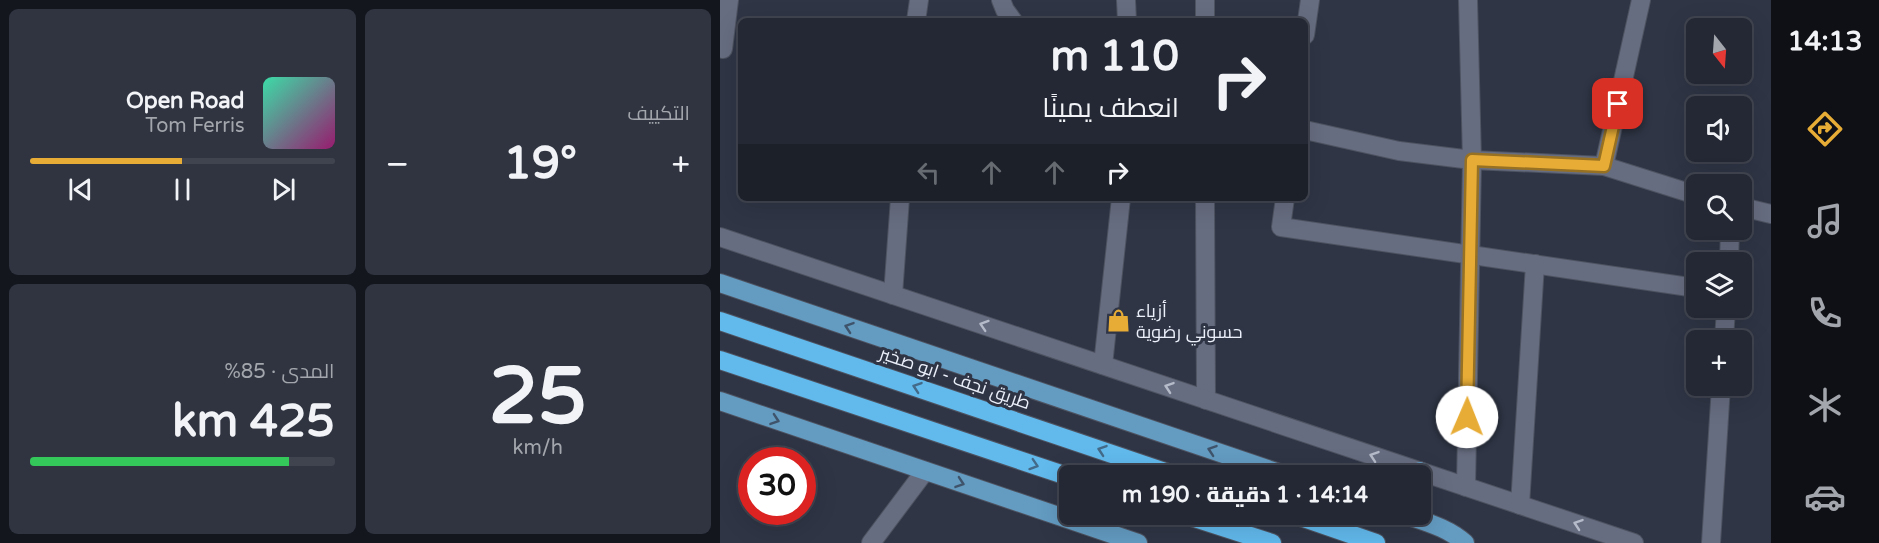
<!DOCTYPE html>
<html lang="ar">
<head>
<meta charset="utf-8">
<style>
	:root { --surface:#232834; --page:#2f3440; --text:#f1f3f6; --muted:#a3a6ac; --line:#40444f; --accent:#e7ac36 }
	body { margin:0; font-family:"Varela Round",Cairo,sans-serif; background:var(--page); color:var(--text); direction:rtl; height:100vh; display:flex; flex-direction:column; font-size:22px; white-space:nowrap }
	* { box-sizing:border-box; margin:0 }
	p { font-size:20px; color:var(--muted) }
	.icon { flex:none; width:33px; height:33px; fill:none; stroke:currentColor; stroke-width:2; stroke-linecap:round; stroke-linejoin:round }
	.map { position:relative; flex:1; overflow:hidden; direction:ltr }
	.panel { display:flex; flex-direction:column; gap:9px; padding:9px; background:#13161d; width:720px }
	.panel>* { flex:none }
	.guide { position:absolute; left:18px; top:18px; width:570px; height:183px; border-radius:9px; box-shadow:0 6px 24px #0002,0 0 0 2px var(--line); direction:rtl; background:#232834; color:var(--text); overflow:hidden }
	.needle { width:39px; rotate:163deg }
	.fabs { position:absolute; left:966px; top:18px; display:grid; gap:12px }
	.fabs a { display:grid; place-items:center; width:66px; height:66px; border-radius:9px; background:var(--surface); box-shadow:0 6px 24px #0002,0 0 0 2px var(--line); font-size:30px }
	.speed { position:absolute; left:18px; top:447px; display:flex; gap:12px; font-size:30px; font-weight:700; text-align:center }
	.speed>* { display:grid; place-content:center; width:78px; height:78px; border-radius:50%; background:var(--surface); box-shadow:0 6px 24px #0002,0 0 0 2px var(--line); line-height:1 }
	.speed .limit { border:9px solid #d22; background:#fff; color:#111 }
	.pin { position:absolute; display:grid; place-items:center; width:51px; height:51px; color:#fff; margin:-26px; border-radius:12px; box-shadow:0 3px 9px #0006 }
	.me { position:absolute; width:66px; margin:-33px; rotate:1deg; stroke-linejoin:round; filter:drop-shadow(0 0 4px #0008) }
	.turn { display:flex; align-items:center; gap:21px; height:126px; padding:0 30px; font-size:27px }
	.turn .icon { width:78px; height:78px; stroke-width:2.5 }
	.turn b { display:block; font-size:42px; line-height:51px }
	.lanes { display:flex; align-items:center; height:57px; padding:0 30px; background:#0003; justify-content:center; gap:30px; direction:ltr }
	.lanes .off { opacity:.35 }
	.big { font-size:45px; font-weight:800; line-height:1.1 }
	.panel .card { flex:1; display:flex; flex-direction:column; justify-content:center; gap:9px; min-width:0; padding:0 21px; border-radius:9px; background:var(--page) }
	.panel .dial { align-items:center; gap:0 }
	.dial b { font-size:78px; line-height:1 }
	.song { display:flex; align-items:center; gap:18px }
	.cover { width:72px; height:72px; border-radius:9px; background:linear-gradient(135deg,hsl(160 70% 55%),hsl(320 70% 35%)) }
	.played { height:6px; border-radius:3px; background:linear-gradient(90deg,var(--accent) 50%,var(--line) 50%) }
	.keys { display:flex; justify-content:space-around; direction:ltr }
	.heat { display:flex; justify-content:space-between; align-items:center; font-size:33px; direction:ltr }
	.charge { height:9px; border-radius:4px; background:linear-gradient(90deg,#34c759 85%,var(--line) 0) }
	.panel .tiles { flex:1; display:grid; gap:9px; grid-template-columns:repeat(2,1fr) }
	.trip { position:absolute; left:339px; top:465px; width:372px; height:60px; border-radius:9px; background:var(--surface); box-shadow:0 6px 24px #0002,0 0 0 2px var(--line); font-weight:800; line-height:60px; text-align:center; direction:rtl }
	main { display:flex; flex:1; min-height:0 }
	.tab-bar { display:flex; flex-direction:column; width:108px; justify-content:space-around; align-items:center; background:#0e1015; color:var(--muted) }
	.tab-bar .icon { width:42px; height:42px }
	.tab-bar .active { color:var(--accent) }
	.tab-bar b { font-size:27px; color:var(--text) }
	.map>svg:first-child { display:block }
</style>
</head>
<body>
<main>
<nav class="tab-bar">
<b>14:13</b>
<svg class="icon active" aria-label="directions" viewBox="0 0 24 24"><path d="M12 3l9 9-9 9-9-9zM9 14v-3h6M13 9l2 2-2 2"/></svg>
<svg class="icon" aria-label="music" viewBox="0 0 24 24"><path d="M9 18V5l10-2v13"/><circle cx="6" cy="18" r="3"/><circle cx="16" cy="16" r="3"/></svg>
<svg class="icon" aria-label="phone" viewBox="0 0 24 24"><path d="M5 4h4l2 5-3 2q2 4 5 5l2-3 5 2v4C11 20 4 13 5 4z"/></svg>
<svg class="icon" aria-label="climate" viewBox="0 0 24 24"><path d="M12 3v18M4 7l16 10M4 17L20 7"/></svg>
<svg class="icon" aria-label="car" viewBox="0 0 24 24"><path d="M5 17H2v-5l4-1 3-4h7l3 4 3 1v5h-3M9 17h6M6 11h13"/><circle cx="7" cy="17" r="2"/><circle cx="17" cy="17" r="2"/></svg>
</nav>
<div class="map">
<svg width="1051" height="543" viewBox="0 0 1051 543">
	<rect width="100%" height="100%" fill="#2f3545"/>
	<g fill="none" stroke-linecap="round" stroke-linejoin="round">
		<defs>
			<g id="minor">
				<path d="M281,0L285,10L293,21"/>
				<path d="M406,0L407,21"/>
				<path d="M196,21L199,0"/>
				<path d="M485,21V0"/>
				<path d="M585,35L590,0"/>
				<path d="M3,49L9,0"/>
				<path d="M585,130L679,151L752,160L884,166L976,195"/>
				<path d="M884,166L921,0"/>
				<path d="M485,198L486,400"/>
				<path d="M565,198L561,227L976,288"/>
				<path d="M1022,207L1051,214"/>
				<path d="M0,237L914,543"/>
				<path d="M1009,262L1010,230"/>
				<path d="M173,295L180,198"/>
				<path d="M1004,340L1006,308"/>
				<path d="M383,365L401,198"/>
				<path d="M746,487L752,160L748,0"/>
				<path d="M800,505L815,264"/>
				<path d="M151,543L205,471"/>
				<path d="M991,543L1001,386"/>
			</g>
			<g id="major">
				<path d="M0,283L568,476"/>
				<path d="M0,401L418,543"/>
				<path d="M699,476L700,471"/>
				<path d="M683,514C705,522 727,527 745,543"/>
			</g>
			<g id="highway">
				<path d="M0,321L457,476"/>
				<path d="M0,360L350,477"/>
				<path d="M462,514L552,543"/>
				<path d="M572,514L656,543"/>
			</g>
		</defs>
		<!-- minor casing -->
		<use href="#minor" stroke="#4e5361" stroke-width="20"/>
		<!-- major casing -->
		<use href="#major" stroke="#4e5361" stroke-width="20"/>
		<!-- highway casing -->
		<use href="#highway" stroke="#4e5361" stroke-width="20"/>
		<!-- minor -->
		<use href="#minor" stroke="#676d80" stroke-width="18"/>
		<!-- major -->
		<use href="#major" stroke="#639bc1" stroke-width="18"/>
		<!-- highway -->
		<use href="#highway" stroke="#61b9ec" stroke-width="18"/>
	</g>
	<!-- one-way arrows -->
	<defs><path id="oneway-chevron" d="M-2-3.5L2.5 0L-2 3.5" fill="none" stroke-width="1.6" stroke-linecap="round" stroke-linejoin="round" transform="scale(1.5)"/></defs>
	<g stroke="#b6bbc9">
		<use href="#oneway-chevron" transform="translate(264 325) rotate(-162)"/>
		<use href="#oneway-chevron" transform="translate(449 387) rotate(-161)"/>
		<use href="#oneway-chevron" transform="translate(654 456) rotate(-161)"/>
		<use href="#oneway-chevron" transform="translate(858 524) rotate(-161)"/>
	</g>
	<g stroke="#3f546a">
		<use href="#oneway-chevron" transform="translate(129 327) rotate(-161)"/>
		<use href="#oneway-chevron" transform="translate(55 420) rotate(19)"/>
		<use href="#oneway-chevron" transform="translate(492 450) rotate(-161)"/>
		<use href="#oneway-chevron" transform="translate(240 483) rotate(19)"/>
	</g>
	<g stroke="#436a88">
		<use href="#oneway-chevron" transform="translate(197 387) rotate(-161)"/>
		<use href="#oneway-chevron" transform="translate(382 450) rotate(-161)"/>
		<use href="#oneway-chevron" transform="translate(314 465) rotate(18)"/>
	</g>
	<g fill="none" stroke-linecap="round" stroke-linejoin="round">
		<defs>
			<path id="route" d="M747,417L752,160L884,166L898,104"/>
		</defs>
		<!-- route casing -->
		<use href="#route" stroke="#967023" stroke-width="15"/>
		<!-- route -->
		<use href="#route" stroke="#e7ac36" stroke-width="10"/>
	</g>
	<!-- icons -->
	<defs>
		<symbol id="shop-bare" viewBox="-9 -9 18 18"><path d="M-5-2.5h2.3a2.7 3.5 0 0 1 5.4 0H5L5.5 6h-11ZM-1.5-2.5h3a1.5 2.3 0 0 0-3 0Z" fill="#e7ac36" stroke="#2f3545" stroke-width="2.5" paint-order="stroke"/></symbol>
	</defs>
	<g fill-rule="evenodd">
		<use href="#shop-bare" x="382" y="304" width="33" height="33"/>
	</g>
	<g text-anchor="middle" dominant-baseline="central" stroke-width="6" stroke-linejoin="round" paint-order="stroke">
		<!-- poi labels -->
		<g font-size="18" fill="#ebeffa" stroke="#2f3545" text-anchor="start">
			<text x="416" y="311">أزياء<tspan x="416" dy="21">حسوني رضوية</tspan></text>
		</g>
		<!-- street labels -->
		<g font-size="18" fill="#ebeffa" stroke="#2f3545">
			<text transform="translate(235 378) rotate(19)">طريق نجف - ابو صخير</text>
		</g>
	</g>
</svg>
<div class="fabs">
<a><svg class="needle" viewBox="-14 -14 28 28"><path d="M0-13l5 13h-10z" fill="#e53935"/><path d="M0 13l5-13h-10z" fill="#a3a6ac"/></svg></a>
<a><svg class="icon" aria-label="sound" viewBox="0 0 24 24"><path d="M4 9h4l5-4v14l-5-4H4zM17 9q2 3 0 6"/></svg></a>
<a><svg class="icon" aria-label="search" viewBox="0 0 24 24"><circle cx="10" cy="10" r="6"/><path d="M15 15l6 6"/></svg></a>
<a><svg class="icon" aria-label="layers" viewBox="0 0 24 24"><path d="M12 4l9 5-9 5-9-5zM3 14l9 5 9-5"/></svg></a>
<a>+</a>
</div>
<div class="speed"><div class="limit">30</div></div>
<div class="pin" style="left:898px;top:104px;background:#d93025"><svg class="icon" aria-label="arrive" viewBox="0 0 24 24"><path d="M6 21V4h12l-3 4 3 4H6"/></svg></div>
<svg class="me" style="left:747px;top:417px" viewBox="-20 -20 40 40"><circle r="19" fill="#fff"/><path d="M0-13L10 11 0 6-10 11z" fill="#e7ac36"/></svg>
<div class="trip">14:14 · 1 دقيقة · 190 m</div>
<div class="guide">
<div class="turn"><svg class="icon" aria-label="right" viewBox="0 0 24 24"><path d="M7 20v-9h11M14 6l5 5-5 5"/></svg><div><b>110 m</b>انعطف يمينًا</div></div>
<div class="lanes"><svg class="icon off" aria-label="left" viewBox="0 0 24 24"><path d="M17 20v-9H6M10 6l-5 5 5 5"/></svg><svg class="icon off" aria-label="ahead" viewBox="0 0 24 24"><path d="M12 20V5M6 11l6-6 6 6"/></svg><svg class="icon off" aria-label="ahead" viewBox="0 0 24 24"><path d="M12 20V5M6 11l6-6 6 6"/></svg><svg class="icon" aria-label="right" viewBox="0 0 24 24"><path d="M7 20v-9h11M14 6l5 5-5 5"/></svg></div>
</div>
</div>
<section class="panel">
<div class="tiles">
<div class="card"><p>التكييف</p>
<div class="heat"><a>−</a><b class="big">19°</b><a>+</a></div>
</div>
<div class="card">
<div class="song"><i class="cover"></i><div><b>Open Road</b><p>Tom Ferris</p></div></div>
<div class="played"></div>
<div class="keys"><svg class="icon" aria-label="previous" viewBox="0 0 24 24"><path d="M18 5L8 12l10 7zM5 5v14"/></svg><svg class="icon" aria-label="pause" viewBox="0 0 24 24"><path d="M8 5v14M16 5v14"/></svg><svg class="icon" aria-label="next" viewBox="0 0 24 24"><path d="M6 5l10 7-10 7zM19 5v14"/></svg></div>
</div>
<div class="card dial"><b>25</b><p>km/h</p></div>
<div class="card"><p>المدى · 85%</p><b class="big">425 km</b><div class="charge"></div></div>
</div>
</section>
</main>
</body>
</html>
